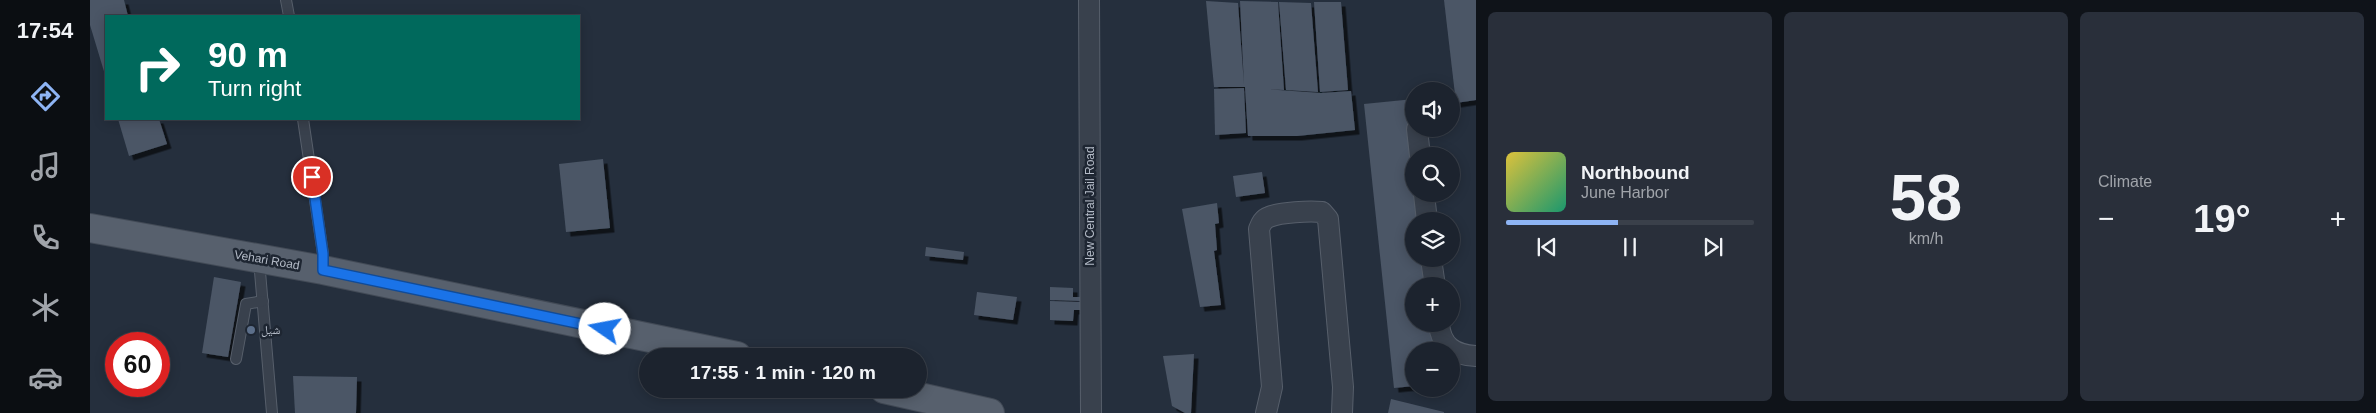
<!DOCTYPE html>
<html lang="en">
<head>
<meta charset="utf-8">
<style>
	:root { --surface:#1c232e; --page:#292f3a; --text:#f1f3f6; --muted:#a0a4aa; --line:#3a404a; --accent:#8eb4f4 }
	body { margin:0; font-family:Arial,"Noto Naskh Arabic",sans-serif; background:var(--page); color:var(--text); height:100vh; display:flex; flex-direction:column; font-size:19px; white-space:nowrap }
	* { box-sizing:border-box; margin:0 }
	p { font-size:16px; color:var(--muted) }
	.icon { flex:none; width:28px; height:28px; fill:none; stroke:currentColor; stroke-width:2; stroke-linecap:round; stroke-linejoin:round }
	.map { position:relative; flex:1; overflow:hidden }
	.side { display:flex; flex-direction:column; gap:12px; padding:12px; background:#0f1319; width:900px }
	.side>* { flex:none }
	.top-card { position:absolute; left:15px; top:15px; width:475px; height:105px; border-radius:0px; box-shadow:0 2px 12px #0003,0 0 0 1px var(--line); background:#00695c; color:#fff; overflow:hidden }
	.tools { position:absolute; left:1315px; top:82px; display:grid; gap:10px }
	.tools a { display:grid; place-items:center; width:55px; height:55px; border-radius:50%; background:var(--surface); box-shadow:0 2px 12px #0003,0 0 0 1px var(--line); font-size:25px }
	.speed { position:absolute; left:15px; top:332px; display:flex; gap:10px; font-size:25px; font-weight:700; text-align:center }
	.speed>* { display:grid; place-content:center; width:65px; height:65px; border-radius:50%; background:var(--surface); box-shadow:0 2px 12px #0003,0 0 0 1px var(--line); line-height:1 }
	.speed .limit { border:8px solid #d22; background:#fff; color:#111 }
	.pin { position:absolute; display:grid; place-items:center; width:42px; height:42px; color:#fff; margin:-21px; border:2px solid #fff; border-radius:50%; box-shadow:0 1px 5px #0007 }
	.me { position:absolute; width:55px; margin:-28px; rotate:282deg; stroke-linejoin:round; filter:drop-shadow(0 0 4px #0008) }
	.turn { display:flex; align-items:center; gap:18px; height:105px; padding:0 20px; font-size:22px }
	.turn .icon { width:65px; height:65px; stroke-width:2.5 }
	.turn b { display:block; font-size:35px; line-height:42px }
	.big { font-size:38px; font-weight:800; line-height:1.1 }
	.side .card { flex:1; display:flex; flex-direction:column; justify-content:center; gap:8px; min-width:0; padding:0 18px; border-radius:8px; background:var(--page) }
	.side .dial { align-items:center; gap:0 }
	.dial b { font-size:65px; line-height:1 }
	.song { display:flex; align-items:center; gap:15px }
	.cover { width:60px; height:60px; border-radius:8px; background:linear-gradient(135deg,hsl(50 70% 55%),hsl(160 70% 35%)) }
	.played { height:5px; border-radius:2px; background:linear-gradient(90deg,var(--accent) 45%,var(--line) 45%) }
	.keys { display:flex; justify-content:space-around; direction:ltr }
	.heat { display:flex; justify-content:space-between; align-items:center; font-size:28px; direction:ltr }
	.side .tiles { flex:1; display:grid; gap:12px; grid-template-columns:repeat(3,1fr) }
	.trip { position:absolute; left:549px; top:348px; width:288px; height:50px; border-radius:25px; background:var(--surface); box-shadow:0 2px 12px #0003,0 0 0 1px var(--line); font-weight:800; line-height:50px; text-align:center }
	main { display:flex; flex:1; min-height:0 }
	.tab-bar { display:flex; flex-direction:column; width:90px; justify-content:space-around; align-items:center; background:#0b0e12; color:var(--muted) }
	.tab-bar .icon { width:35px; height:35px }
	.tab-bar .active { color:var(--accent) }
	.tab-bar b { font-size:22px; color:var(--text) }
	.map>svg:first-child { display:block }
</style>
</head>
<body>
<main>
<nav class="tab-bar">
<b>17:54</b>
<svg class="icon active" aria-label="directions" viewBox="0 0 24 24"><path d="M12 3l9 9-9 9-9-9zM9 14v-3h6M13 9l2 2-2 2"/></svg>
<svg class="icon" aria-label="music" viewBox="0 0 24 24"><path d="M9 18V5l10-2v13"/><circle cx="6" cy="18" r="3"/><circle cx="16" cy="16" r="3"/></svg>
<svg class="icon" aria-label="phone" viewBox="0 0 24 24"><path d="M5 4h4l2 5-3 2q2 4 5 5l2-3 5 2v4C11 20 4 13 5 4z"/></svg>
<svg class="icon" aria-label="climate" viewBox="0 0 24 24"><path d="M12 3v18M4 7l16 10M4 17L20 7"/></svg>
<svg class="icon" aria-label="car" viewBox="0 0 24 24"><path d="M5 17H2v-5l4-1 3-4h7l3 4 3 1v5h-3M9 17h6M6 11h13"/><circle cx="7" cy="17" r="2"/><circle cx="17" cy="17" r="2"/></svg>
</nav>
<div class="map">
<svg width="1386" height="413" viewBox="0 0 1386 413">
	<defs>
		<filter id="shadow"><feDropShadow dx="4.5" dy="4.5" stdDeviation="0" flood-color="#0009"/></filter>
	</defs>
	<rect width="100%" height="100%" fill="#252f3d"/>
	<!-- building -->
	<g fill="#4b5666" filter="url(#shadow)">
		<path d="M0,0H34L38,16H16V78L0,25Z"/>
		<path d="M1354,0H1386V100L1366,103Z"/>
		<path d="M1116,1L1148,3L1154,85L1150,1L1188,2L1194,90L1174,89L1231,93L1261,91L1265,130L1207,136H1158L1155,87H1124Z"/>
		<path d="M1189,2L1221,3L1228,92L1196,90Z"/>
		<path d="M1224,2H1251L1258,90L1230,92Z"/>
		<path d="M1154,88L1156,133L1125,135L1124,89Z"/>
		<path d="M1324,99V194H1334L1337,221H1324V259H1341L1344,286H1324V324H1348L1350,351H1324V386L1304,388L1274,104Z"/>
		<path d="M28,119H69L77,144L39,156Z"/>
		<path d="M513,159L520,228L476,232L469,164Z"/>
		<path d="M1172,172L1175,193L1146,197L1143,176Z"/>
		<path d="M1127,203L1129,223L1125,224L1127,250L1124,251L1131,305L1110,307L1092,209Z"/>
		<path d="M836,247L874,252L873,260L835,256Z"/>
		<path d="M124,277L151,282L138,357L112,353Z"/>
		<path d="M960,287L983,288V297H991V301L960,300Z"/>
		<path d="M887,292L927,297L923,320L884,315Z"/>
		<path d="M960,301L991,302V310H984L983,321L960,320Z"/>
		<path d="M1104,354L1101,413H1095L1082,406L1073,356Z"/>
		<path d="M203,376L267,377L266,413H205Z"/>
		<path d="M1301,399L1354,412V413H1298Z"/>
	</g>
	<g fill="none" stroke-linecap="round" stroke-linejoin="round">
		<defs>
			<g id="lane">
				<path d="M196,0L199,16"/>
				<path d="M213,119L233,254V269"/>
				<path d="M169,260L182,413"/>
				<path d="M146,359L156,304L173,301"/>
			</g>
			<g id="street">
				<path d="M999,0L1001,413"/>
				<path d="M1327,129L1330,156"/>
				<path d="M1334,194L1337,221"/>
				<path d="M1341,259L1345,286"/>
				<path d="M1349,324C1351,346 1364,355 1386,356"/>
				<path d="M1176,413L1182,387L1169,229C1171,224 1173,219 1179,217C1191,212 1219,211 1232,212L1238,219L1253,387L1252,413"/>
			</g>
			<g id="primary">
				<path d="M0,228L233,270L647,356"/>
				<path d="M794,389L900,413"/>
			</g>
		</defs>
		<!-- lane casing -->
		<use href="#lane" stroke="#575f6b" stroke-width="12"/>
		<!-- street casing -->
		<use href="#street" stroke="#575f6b" stroke-width="22"/>
		<!-- primary casing -->
		<use href="#primary" stroke="#424a56" stroke-width="30"/>
		<!-- lane -->
		<use href="#lane" stroke="#39414d" stroke-width="10"/>
		<!-- street -->
		<use href="#street" stroke="#39414d" stroke-width="20"/>
		<!-- primary -->
		<use href="#primary" stroke="#57606d" stroke-width="28"/>
	</g>
	<g fill="none" stroke-linecap="round" stroke-linejoin="round">
		<defs>
			<path id="route" d="M222,177L233,254V270L515,329"/>
		</defs>
		<!-- route casing -->
		<use href="#route" stroke="#114b97" stroke-width="12"/>
		<!-- route -->
		<use href="#route" stroke="#1a73e8" stroke-width="9"/>
	</g>
	<!-- markers -->
	<circle fill="#5c6f8a" stroke="#1e2632" stroke-width="2" cx="161" cy="330" r="5"/>
	<g text-anchor="middle" dominant-baseline="central" stroke-width="5" stroke-linejoin="round" paint-order="stroke">
		<!-- street labels -->
		<g font-size="12" fill="#b5bcc8" stroke="#1e2632">
			<text transform="translate(1000 206) rotate(-90)">New Central Jail Road</text>
			<text transform="translate(177 260) rotate(10)">Vehari Road</text>
		</g>
		<!-- poi labels -->
		<g font-size="12" fill="#b5bcc8" stroke="#1e2632" text-anchor="start">
			<text x="171" y="330">شیل</text>
		</g>
	</g>
</svg>
<div class="tools">
<a><svg class="icon" aria-label="sound" viewBox="0 0 24 24"><path d="M4 9h4l5-4v14l-5-4H4zM17 9q2 3 0 6"/></svg></a>
<a><svg class="icon" aria-label="search" viewBox="0 0 24 24"><circle cx="10" cy="10" r="6"/><path d="M15 15l6 6"/></svg></a>
<a><svg class="icon" aria-label="layers" viewBox="0 0 24 24"><path d="M12 4l9 5-9 5-9-5zM3 14l9 5 9-5"/></svg></a>
<a>+</a>
<a>−</a>
</div>
<div class="speed"><div class="limit">60</div></div>
<div class="pin" style="left:222px;top:177px;background:#d93025"><svg class="icon" aria-label="arrive" viewBox="0 0 24 24"><path d="M6 21V4h12l-3 4 3 4H6"/></svg></div>
<svg class="me" style="left:515px;top:329px" viewBox="-20 -20 40 40"><circle r="19" fill="#fff"/><path d="M0-13L10 11 0 6-10 11z" fill="#1a73e8"/></svg>
<div class="trip">17:55 · 1 min · 120 m</div>
<div class="top-card">
<div class="turn"><svg class="icon" aria-label="right" viewBox="0 0 24 24"><path d="M7 20v-9h11M14 6l5 5-5 5"/></svg><div><b>90 m</b>Turn right</div></div>
</div>
</div>
<section class="side">
<div class="tiles">
<div class="card">
<div class="song"><i class="cover"></i><div><b>Northbound</b><p>June Harbor</p></div></div>
<div class="played"></div>
<div class="keys"><svg class="icon" aria-label="previous" viewBox="0 0 24 24"><path d="M18 5L8 12l10 7zM5 5v14"/></svg><svg class="icon" aria-label="pause" viewBox="0 0 24 24"><path d="M8 5v14M16 5v14"/></svg><svg class="icon" aria-label="next" viewBox="0 0 24 24"><path d="M6 5l10 7-10 7zM19 5v14"/></svg></div>
</div>
<div class="card dial"><b>58</b><p>km/h</p></div>
<div class="card"><p>Climate</p>
<div class="heat"><a>−</a><b class="big">19°</b><a>+</a></div>
</div>
</div>
</section>
</main>
</body>
</html>
